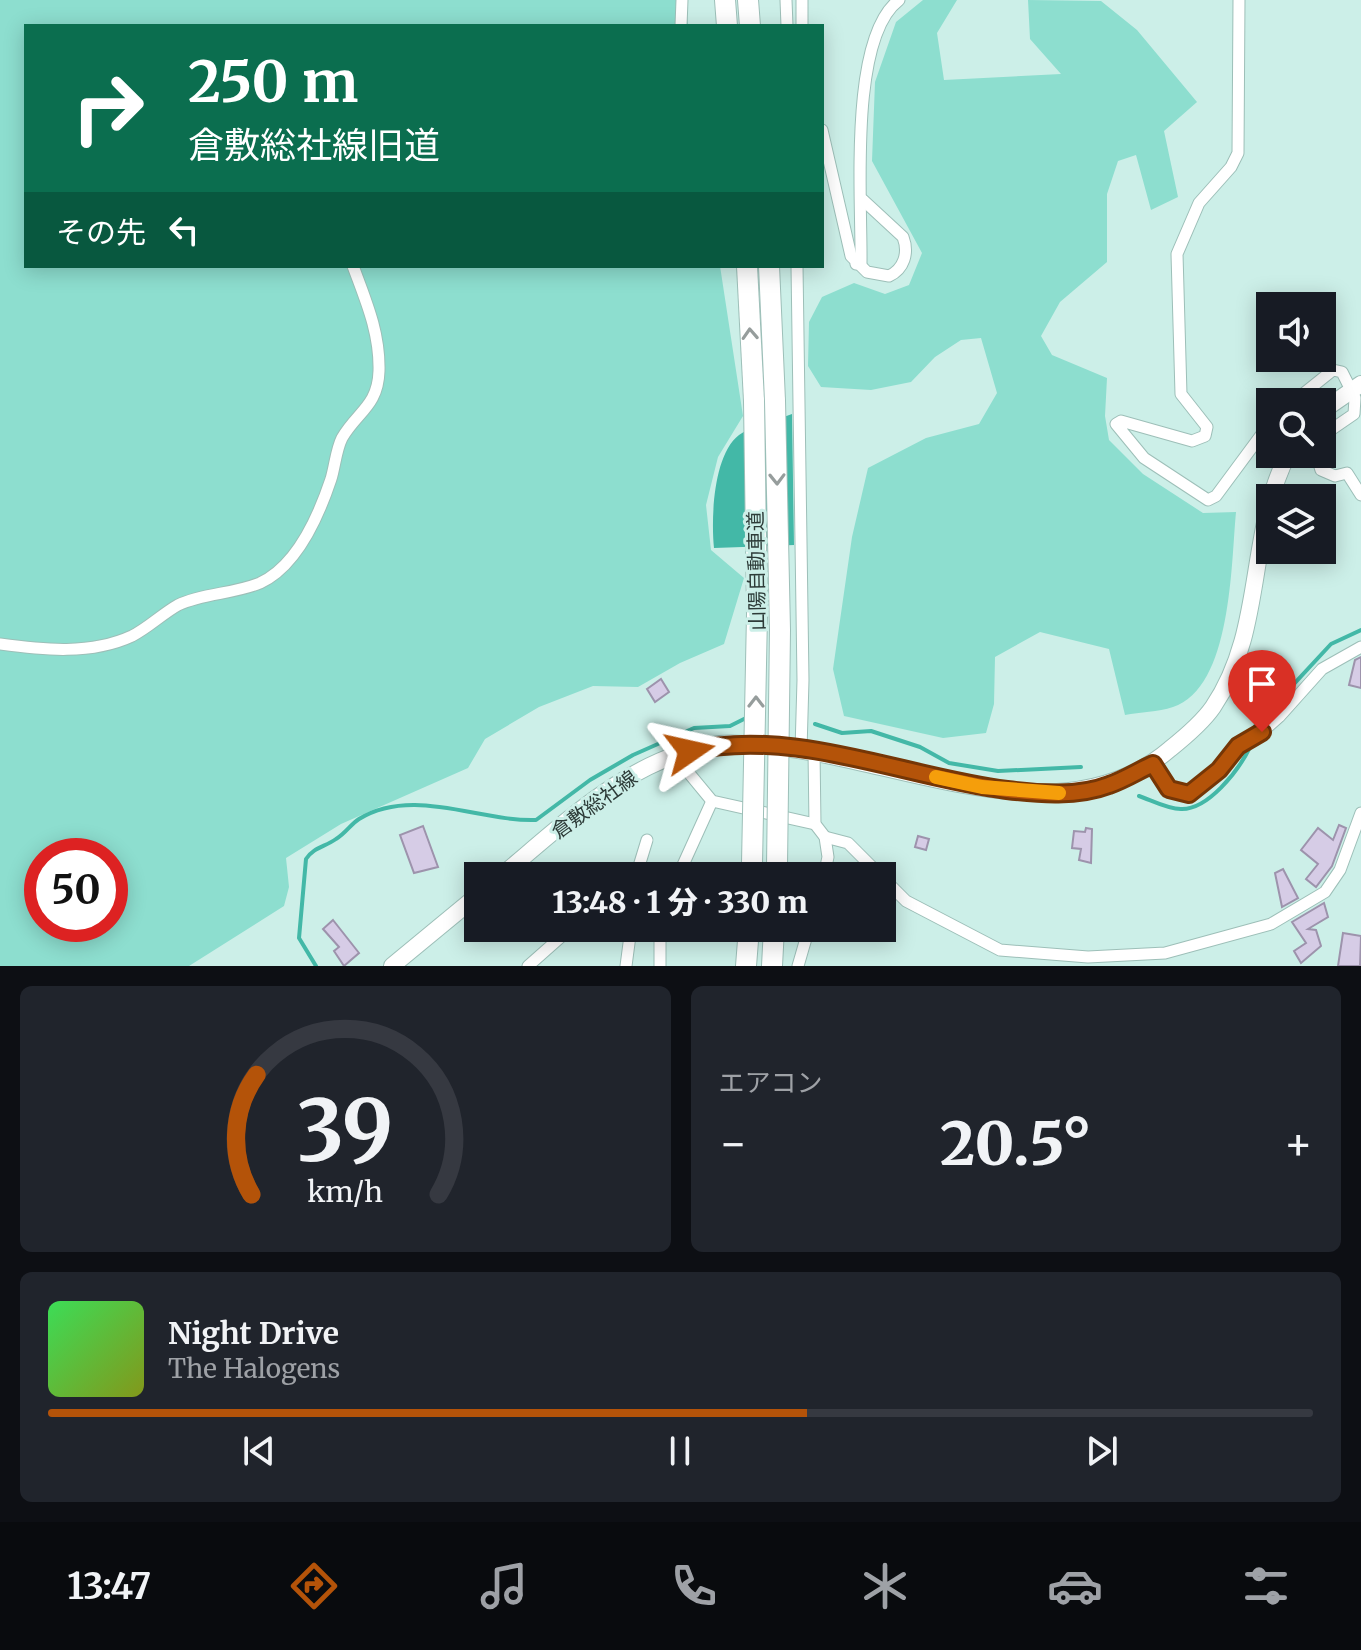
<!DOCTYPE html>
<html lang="ja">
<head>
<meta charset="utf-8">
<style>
	:root { --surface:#171b24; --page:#20242c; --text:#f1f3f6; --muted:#9ea1a6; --line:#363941; --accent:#b45309 }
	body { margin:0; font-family:Merriweather,"Noto Sans JP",serif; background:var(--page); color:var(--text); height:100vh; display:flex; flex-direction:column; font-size:30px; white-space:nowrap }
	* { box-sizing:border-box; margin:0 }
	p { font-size:26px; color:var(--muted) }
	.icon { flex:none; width:44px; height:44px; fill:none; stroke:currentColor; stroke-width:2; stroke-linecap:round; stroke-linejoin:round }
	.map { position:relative; height:966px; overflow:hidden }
	.panel { display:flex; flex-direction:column; gap:20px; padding:20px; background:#0d0f14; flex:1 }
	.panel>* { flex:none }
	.top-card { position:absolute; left:24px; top:24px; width:800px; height:244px; border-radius:0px; box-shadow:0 4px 20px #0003; background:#0b6e4f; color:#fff; overflow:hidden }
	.tools { position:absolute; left:1256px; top:292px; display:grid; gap:16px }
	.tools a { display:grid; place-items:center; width:80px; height:80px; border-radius:0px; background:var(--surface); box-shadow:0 4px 20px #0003; font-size:40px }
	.speed { position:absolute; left:24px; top:838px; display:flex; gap:16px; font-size:40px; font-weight:700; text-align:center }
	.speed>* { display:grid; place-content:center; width:104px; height:104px; border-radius:50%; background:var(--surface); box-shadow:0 4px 20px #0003; line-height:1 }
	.speed .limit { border:12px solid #d22; background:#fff; color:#111 }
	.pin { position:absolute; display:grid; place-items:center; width:68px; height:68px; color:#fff; margin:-82px -34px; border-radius:50% 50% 50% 0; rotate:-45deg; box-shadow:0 0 8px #0007 }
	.pin .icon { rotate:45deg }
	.me { position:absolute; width:88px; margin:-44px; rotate:79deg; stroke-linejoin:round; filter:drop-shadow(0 0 6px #0008) }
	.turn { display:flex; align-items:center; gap:28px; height:168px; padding:0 32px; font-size:36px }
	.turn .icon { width:104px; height:104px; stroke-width:2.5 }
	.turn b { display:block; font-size:56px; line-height:68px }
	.then { display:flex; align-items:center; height:76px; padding:0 32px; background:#0003; gap:16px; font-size:30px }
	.big { font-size:60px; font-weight:800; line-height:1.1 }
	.panel .widget { flex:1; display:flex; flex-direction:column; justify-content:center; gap:12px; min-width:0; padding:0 28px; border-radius:12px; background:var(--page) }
	.panel .dial { align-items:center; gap:0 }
	.dial svg { height:208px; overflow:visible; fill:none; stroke:var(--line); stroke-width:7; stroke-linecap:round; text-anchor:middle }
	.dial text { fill:var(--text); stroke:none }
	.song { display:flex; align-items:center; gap:24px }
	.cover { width:96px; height:96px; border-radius:12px; background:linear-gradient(135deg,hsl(130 70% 55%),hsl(70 70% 35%)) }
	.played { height:8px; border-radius:4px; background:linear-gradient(90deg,var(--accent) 60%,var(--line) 60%) }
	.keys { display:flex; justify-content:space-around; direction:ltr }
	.heat { display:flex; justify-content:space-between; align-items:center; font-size:44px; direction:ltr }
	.panel .tiles { flex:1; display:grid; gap:20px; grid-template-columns:1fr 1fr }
	.widget:last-child { grid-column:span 2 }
	.trip { position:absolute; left:464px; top:862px; width:432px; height:80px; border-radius:0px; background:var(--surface); box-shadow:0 4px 20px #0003; font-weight:800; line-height:80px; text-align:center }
	.menu { display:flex; height:128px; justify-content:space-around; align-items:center; background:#090b0e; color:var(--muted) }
	.menu .icon { width:56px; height:56px }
	.menu .selected { color:var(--accent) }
	.menu b { font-size:36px; color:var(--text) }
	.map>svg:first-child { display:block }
</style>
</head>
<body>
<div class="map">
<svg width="1361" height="966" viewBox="0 0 1361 966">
	<rect width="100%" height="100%" fill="#ccefe8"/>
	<!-- green -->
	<g fill="#8ddecf" fill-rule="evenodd">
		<path d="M0,0H685L688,26H26V266H720L743,416L718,457L706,505L711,550L744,578L724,644L680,663L638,687L593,686L539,707L485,739L468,768L341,824L286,858L289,887L284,906L189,966H0ZM42,856H110V924H42Z"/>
		<path d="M923,0H957L937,33L944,80L1061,74L1030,39L1028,0L1101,1L1137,30L1197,102L1164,131L1178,197L1151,210L1136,155L1118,161L1107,194V262L1060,302L1041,336L1052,355L1107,378L1105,416L1109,440L1143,474L1203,513L1236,512C1231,563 1232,688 1173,707C1158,712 1140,712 1125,715L1109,649L1040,632L995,657L994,704L986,733L943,738L844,716L833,669L852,537L868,468L926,438L979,424L997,393L981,338L961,340L935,357L911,382L871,390L821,387L808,366L809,322L822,297L854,283L885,294L909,285L922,253L872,161L875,82L896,22Z"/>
	</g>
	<!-- water -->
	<path fill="#43b8a7" d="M792,414L794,545L714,548C711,519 713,455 739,435C753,425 776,420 792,414Z"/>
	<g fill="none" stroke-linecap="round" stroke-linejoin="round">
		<!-- stream -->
		<g stroke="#43b8a7" stroke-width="4">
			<path d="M815,724L842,733L871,731L920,747L949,763L998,771L1081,767"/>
			<path d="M1255,726L1331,644L1361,630"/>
			<path d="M1139,796C1151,800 1167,809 1181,809C1208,810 1238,771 1249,749"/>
			<path d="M316,966L299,938L306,859C314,847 325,847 336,839C345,834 351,824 359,819C413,786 480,822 536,820L590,780L633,755L694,728L730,726L750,716"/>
		</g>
	</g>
	<!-- building -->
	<g fill="#d6cce6" stroke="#9d93ac" stroke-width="2">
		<path d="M1361,657V688L1349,685L1355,660Z"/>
		<path d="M661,679L669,692L655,702L647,689Z"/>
		<path d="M1339,825L1346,828L1332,866L1316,887L1306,879L1318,864L1301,850L1318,828L1333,840Z"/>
		<path d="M423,826L438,867L414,873L400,835Z"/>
		<path d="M1086,828L1092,829L1091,863L1079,860L1081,849L1072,848L1074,831L1085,832Z"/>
		<path d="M918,836L929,839L926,850L915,847Z"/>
		<path d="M1283,869L1298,898L1282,907L1275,873Z"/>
		<path d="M1324,903L1328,917L1308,929L1316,930L1321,946L1301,963L1294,951L1306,943L1292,922Z"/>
		<path d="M333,920L359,953L344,966L334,951L339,947L323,929Z"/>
		<path d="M1343,933L1361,936L1360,966H1338Z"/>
	</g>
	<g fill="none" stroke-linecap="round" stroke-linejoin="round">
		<defs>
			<g id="minor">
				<path d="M786,0L787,26"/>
				<path d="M1239,0L1238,153L1231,167L1199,203L1177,254L1181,394L1207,427L1205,436L1192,441L1121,421L1116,424L1144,458L1208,500L1216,496L1270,423"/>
				<path d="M681,26L682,0"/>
				<path d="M802,26V0"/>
				<path d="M822,130L851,256L867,272L889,276C904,269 909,253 903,237L863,200"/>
				<path d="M856,264L861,263C862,203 848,38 899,0"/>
				<path d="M797,266L803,680L801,750"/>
				<path d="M1293,402L1333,370L1342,372L1355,398L1354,414L1322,436"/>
				<path d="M1316,454L1321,470L1335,476L1347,473L1361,495"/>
				<path d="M0,644C43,650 91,655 132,636C148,628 162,614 178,605C203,593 234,594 260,583C297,566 319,515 331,479C335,466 336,450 342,438C357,412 378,406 379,371C380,333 366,301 353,266"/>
				<path d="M814,751L815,824L825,837L828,857L824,876"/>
				<path d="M674,755L712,801L815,824"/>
				<path d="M1153,764L1169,789L1189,794L1219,770L1238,746L1262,732L1279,717L1322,669L1361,647"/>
				<path d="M825,837L848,843L881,876"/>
				<path d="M636,876L647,840"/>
				<path d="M678,876L712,801"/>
				<path d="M882,877L906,901L1000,950L1088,957L1165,953L1271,924L1325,892L1340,870L1361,813"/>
				<path d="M660,928V966"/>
				<path d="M528,966L571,928"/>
				<path d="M626,966L631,928"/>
				<path d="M798,966L809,928"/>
			</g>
			<g id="secondary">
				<path d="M1322,411L1361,384"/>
				<path d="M501,876C566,822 632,756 720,744C738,742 757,745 774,747C900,759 1061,842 1170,749C1185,737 1202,723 1213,707C1265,631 1247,534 1288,454"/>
				<path d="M392,966L478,895"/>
			</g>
			<g id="motorway">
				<path d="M725,0L727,26"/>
				<path d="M748,0L750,26"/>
				<path d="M747,266L754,401"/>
				<path d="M769,266L775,401"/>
				<path d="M746,966L749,928"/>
				<path d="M772,966L774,928"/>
			</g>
		</defs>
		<!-- minor casing -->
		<use href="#minor" stroke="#9dbfb8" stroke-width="13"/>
		<!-- secondary casing -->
		<use href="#secondary" stroke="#9dbfb8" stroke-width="18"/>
		<!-- motorway casing -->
		<use href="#motorway" stroke="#9dbfb8" stroke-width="22"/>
		<!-- minor -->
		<use href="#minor" stroke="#fff" stroke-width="11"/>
		<!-- secondary -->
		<use href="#secondary" stroke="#fff" stroke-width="16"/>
		<!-- motorway -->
		<use href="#motorway" stroke="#fff" stroke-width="20"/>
		<defs>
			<g id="motorway-bridge">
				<path d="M775,401L780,630L777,867"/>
				<path d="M752,864L757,614L754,401"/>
			</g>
		</defs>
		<!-- motorway-bridge casing -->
		<use href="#motorway-bridge" stroke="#9dbfb8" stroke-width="22" stroke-linecap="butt"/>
		<!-- motorway-bridge -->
		<use href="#motorway-bridge" stroke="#fff" stroke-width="20"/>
	</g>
	<!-- one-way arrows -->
	<defs><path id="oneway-chevron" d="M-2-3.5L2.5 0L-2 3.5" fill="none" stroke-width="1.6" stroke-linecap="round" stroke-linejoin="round" transform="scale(2)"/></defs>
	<g stroke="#969d9c">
		<use href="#oneway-chevron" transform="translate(750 334) rotate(-93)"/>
		<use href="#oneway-chevron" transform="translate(777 479) rotate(89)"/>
		<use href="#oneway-chevron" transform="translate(756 702) rotate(-90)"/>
	</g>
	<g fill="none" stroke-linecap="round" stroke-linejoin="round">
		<defs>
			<path id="route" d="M690,751C795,727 903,777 1007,790C1039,794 1078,797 1109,785C1124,780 1138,771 1153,764L1169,789L1189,794L1219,770L1238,746L1262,732"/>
		</defs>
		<!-- route casing -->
		<use href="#route" stroke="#753606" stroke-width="20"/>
		<!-- route -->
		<use href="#route" stroke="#b45309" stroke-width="14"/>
		<!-- slow -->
		<path stroke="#f59e0b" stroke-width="14" d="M936,777L982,787L1059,793"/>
	</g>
	<g text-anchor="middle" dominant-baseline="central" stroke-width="6" stroke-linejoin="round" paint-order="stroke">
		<!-- street labels -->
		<g font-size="20" fill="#2d3b38" stroke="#ccefe8">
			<text transform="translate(756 571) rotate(-91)">山陽自動車道</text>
			<text transform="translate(594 804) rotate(-36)">倉敷総社線</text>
		</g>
	</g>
</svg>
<div class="tools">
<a><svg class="icon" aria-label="sound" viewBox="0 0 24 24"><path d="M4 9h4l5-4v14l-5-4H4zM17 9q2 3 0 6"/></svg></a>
<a><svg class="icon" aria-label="search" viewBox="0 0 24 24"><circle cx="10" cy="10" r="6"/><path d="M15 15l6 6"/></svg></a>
<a><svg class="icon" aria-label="layers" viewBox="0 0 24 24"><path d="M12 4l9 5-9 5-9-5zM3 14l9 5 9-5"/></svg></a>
</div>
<div class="speed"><div class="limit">50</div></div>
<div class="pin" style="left:1262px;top:732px;background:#d93025"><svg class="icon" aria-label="arrive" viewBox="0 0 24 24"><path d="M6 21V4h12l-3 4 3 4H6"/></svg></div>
<svg class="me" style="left:690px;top:751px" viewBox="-20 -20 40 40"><path d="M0-17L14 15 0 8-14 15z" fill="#b45309" stroke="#fff" stroke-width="4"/></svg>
<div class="trip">13:48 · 1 分 · 330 m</div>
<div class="top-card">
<div class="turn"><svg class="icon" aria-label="right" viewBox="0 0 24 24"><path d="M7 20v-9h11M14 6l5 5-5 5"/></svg><div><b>250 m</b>倉敷総社線旧道</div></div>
<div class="then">その先<svg class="icon" aria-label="left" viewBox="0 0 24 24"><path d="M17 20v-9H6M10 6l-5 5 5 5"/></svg></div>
</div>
</div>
<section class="panel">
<div class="tiles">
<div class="widget dial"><svg viewBox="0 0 100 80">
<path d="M14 69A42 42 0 1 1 86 69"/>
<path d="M14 69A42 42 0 0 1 16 23" stroke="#b45309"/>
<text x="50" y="56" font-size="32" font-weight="700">39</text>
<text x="50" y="72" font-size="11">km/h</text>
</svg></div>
<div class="widget"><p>エアコン</p>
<div class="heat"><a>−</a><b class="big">20.5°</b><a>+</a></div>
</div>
<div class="widget">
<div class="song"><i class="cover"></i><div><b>Night Drive</b><p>The Halogens</p></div></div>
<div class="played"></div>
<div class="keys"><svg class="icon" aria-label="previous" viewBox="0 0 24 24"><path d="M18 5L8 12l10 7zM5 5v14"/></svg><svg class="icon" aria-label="pause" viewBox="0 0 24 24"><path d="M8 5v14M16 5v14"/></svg><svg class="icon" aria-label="next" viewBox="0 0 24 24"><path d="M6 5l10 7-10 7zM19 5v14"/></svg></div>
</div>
</div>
</section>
<nav class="menu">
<b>13:47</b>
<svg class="icon selected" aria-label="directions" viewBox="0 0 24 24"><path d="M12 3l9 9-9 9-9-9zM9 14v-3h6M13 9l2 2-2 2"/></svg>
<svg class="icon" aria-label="music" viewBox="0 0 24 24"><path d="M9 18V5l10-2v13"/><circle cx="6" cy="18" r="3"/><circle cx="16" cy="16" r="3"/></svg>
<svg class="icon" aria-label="phone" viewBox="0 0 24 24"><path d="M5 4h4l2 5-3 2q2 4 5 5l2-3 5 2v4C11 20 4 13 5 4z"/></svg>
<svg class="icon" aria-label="climate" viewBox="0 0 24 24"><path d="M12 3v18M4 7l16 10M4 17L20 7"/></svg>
<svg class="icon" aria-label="car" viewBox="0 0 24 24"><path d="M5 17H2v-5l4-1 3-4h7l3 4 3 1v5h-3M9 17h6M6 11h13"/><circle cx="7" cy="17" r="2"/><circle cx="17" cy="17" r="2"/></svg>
<svg class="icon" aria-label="filters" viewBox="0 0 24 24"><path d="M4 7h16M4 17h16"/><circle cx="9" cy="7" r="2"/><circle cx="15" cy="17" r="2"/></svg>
</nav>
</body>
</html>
